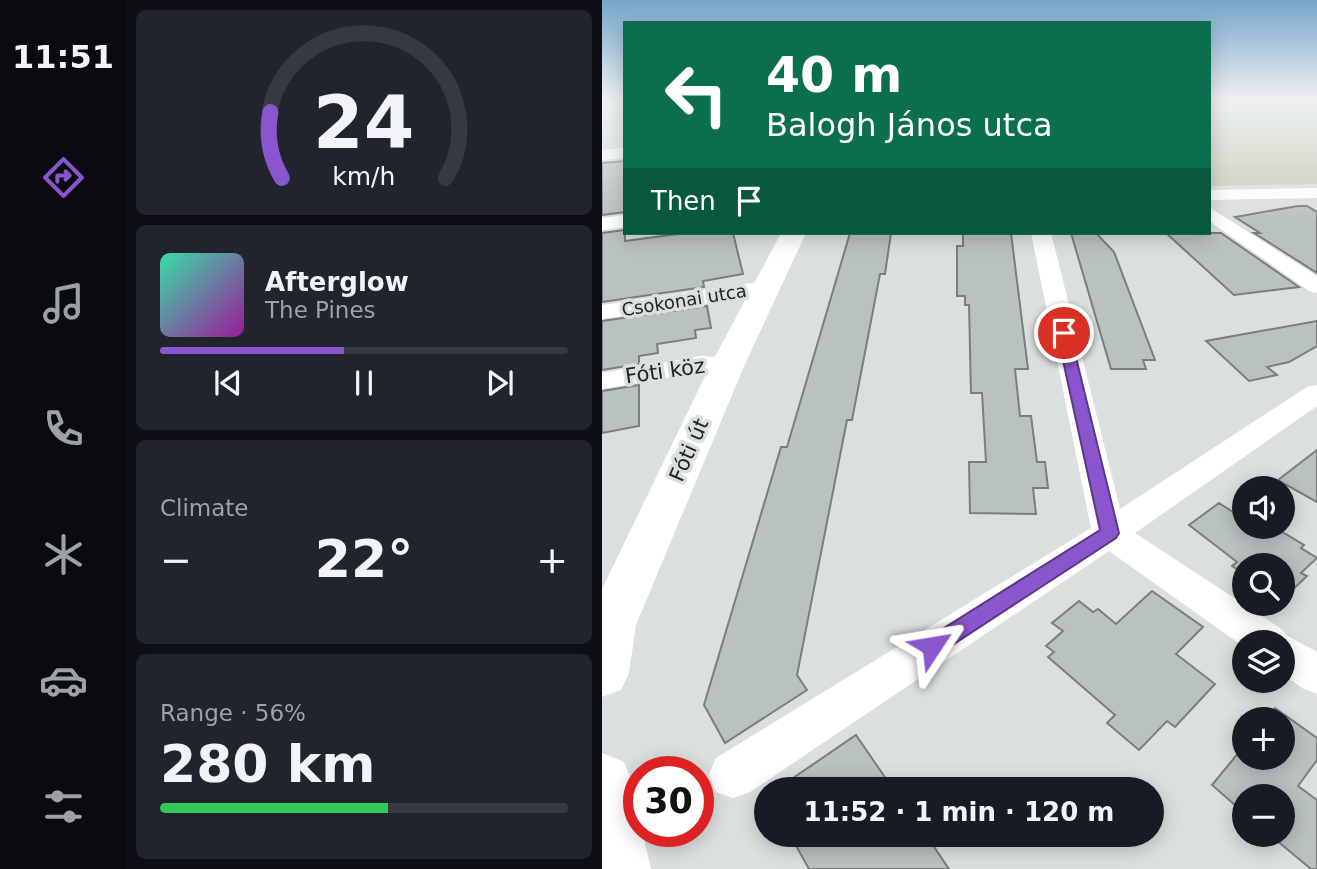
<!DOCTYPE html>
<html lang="en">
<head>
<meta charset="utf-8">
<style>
	:root { --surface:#171b24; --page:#20242c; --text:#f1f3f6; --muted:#9ea1a6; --line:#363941; --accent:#8a56ce }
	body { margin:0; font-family:"DejaVu Sans",sans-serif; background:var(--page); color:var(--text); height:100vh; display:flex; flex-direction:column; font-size:26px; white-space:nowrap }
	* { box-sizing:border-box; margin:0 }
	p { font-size:23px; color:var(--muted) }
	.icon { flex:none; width:38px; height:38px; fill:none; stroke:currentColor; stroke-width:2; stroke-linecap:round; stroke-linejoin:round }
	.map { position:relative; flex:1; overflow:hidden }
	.sheet { display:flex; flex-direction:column; gap:10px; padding:10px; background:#0d0f14; width:476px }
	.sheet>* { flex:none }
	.banner { position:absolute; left:21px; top:21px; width:588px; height:214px; border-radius:0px; box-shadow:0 4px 18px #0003; background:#0b6e4f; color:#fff; overflow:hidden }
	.fabs { position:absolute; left:630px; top:476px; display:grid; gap:14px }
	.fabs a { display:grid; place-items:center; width:63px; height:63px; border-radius:50%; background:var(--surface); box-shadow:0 4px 18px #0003; font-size:35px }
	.speed { position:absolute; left:21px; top:756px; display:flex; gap:14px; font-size:35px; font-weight:700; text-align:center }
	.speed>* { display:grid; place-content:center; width:91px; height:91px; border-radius:50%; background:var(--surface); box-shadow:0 4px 18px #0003; line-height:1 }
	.speed .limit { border:10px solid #d22; background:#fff; color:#111 }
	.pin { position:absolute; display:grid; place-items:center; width:60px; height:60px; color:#fff; margin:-30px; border:4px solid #fff; border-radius:50%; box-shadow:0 2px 7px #0007 }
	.me { position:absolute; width:77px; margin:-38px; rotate:57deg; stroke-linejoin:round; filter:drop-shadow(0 0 5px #0008) }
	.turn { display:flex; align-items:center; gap:24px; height:147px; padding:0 28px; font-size:32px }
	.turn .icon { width:91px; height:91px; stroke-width:2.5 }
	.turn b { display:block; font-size:49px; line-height:60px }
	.then { display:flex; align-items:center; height:66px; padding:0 28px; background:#0003; gap:14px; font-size:26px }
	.big { font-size:52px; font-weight:600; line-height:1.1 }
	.sheet .widget { flex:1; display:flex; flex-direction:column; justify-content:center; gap:10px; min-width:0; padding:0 24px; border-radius:10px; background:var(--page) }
	.sheet .dial { align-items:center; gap:0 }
	.dial svg { height:182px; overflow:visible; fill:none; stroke:var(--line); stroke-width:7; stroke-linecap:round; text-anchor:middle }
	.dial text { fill:var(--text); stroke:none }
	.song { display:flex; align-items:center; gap:21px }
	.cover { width:84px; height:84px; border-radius:10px; background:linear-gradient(135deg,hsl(160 70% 55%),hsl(300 70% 35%)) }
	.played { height:7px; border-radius:4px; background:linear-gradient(90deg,var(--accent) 45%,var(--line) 45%) }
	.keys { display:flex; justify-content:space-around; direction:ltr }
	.heat { display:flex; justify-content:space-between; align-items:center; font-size:38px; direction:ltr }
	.charge { height:10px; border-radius:5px; background:linear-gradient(90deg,#34c759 56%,var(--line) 0) }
	.trip { position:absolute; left:152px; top:777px; width:410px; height:70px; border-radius:35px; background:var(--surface); box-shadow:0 4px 18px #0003; font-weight:600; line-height:70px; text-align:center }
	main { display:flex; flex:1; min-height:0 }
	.dock { display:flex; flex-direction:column; width:126px; justify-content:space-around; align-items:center; background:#090b0e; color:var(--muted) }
	.dock .icon { width:49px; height:49px }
	.dock .active { color:var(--accent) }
	.dock b { font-size:32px; color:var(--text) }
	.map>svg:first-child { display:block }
</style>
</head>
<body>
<main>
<nav class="dock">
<b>11:51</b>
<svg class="icon active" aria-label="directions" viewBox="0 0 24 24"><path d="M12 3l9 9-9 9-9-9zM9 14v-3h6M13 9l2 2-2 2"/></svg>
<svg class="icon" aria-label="music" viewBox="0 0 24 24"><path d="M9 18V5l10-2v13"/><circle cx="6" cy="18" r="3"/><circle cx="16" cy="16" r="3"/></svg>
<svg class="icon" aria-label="phone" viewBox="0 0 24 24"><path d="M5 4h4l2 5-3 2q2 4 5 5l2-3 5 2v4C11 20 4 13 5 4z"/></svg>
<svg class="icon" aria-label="climate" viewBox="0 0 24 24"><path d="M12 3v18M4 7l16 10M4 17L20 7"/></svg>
<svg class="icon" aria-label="car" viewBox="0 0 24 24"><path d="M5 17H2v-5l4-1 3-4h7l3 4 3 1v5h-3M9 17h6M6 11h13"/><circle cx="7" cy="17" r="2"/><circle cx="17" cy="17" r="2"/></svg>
<svg class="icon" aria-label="filters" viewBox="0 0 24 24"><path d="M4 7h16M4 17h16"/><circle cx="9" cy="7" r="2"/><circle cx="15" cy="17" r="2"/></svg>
</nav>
<section class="sheet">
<div class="widget dial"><svg viewBox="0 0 100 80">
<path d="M14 69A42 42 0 1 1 86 69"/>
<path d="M14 69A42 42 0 0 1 9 40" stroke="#8a56ce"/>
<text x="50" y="56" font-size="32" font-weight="700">24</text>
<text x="50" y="72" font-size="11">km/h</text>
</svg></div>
<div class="widget">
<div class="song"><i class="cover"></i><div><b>Afterglow</b><p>The Pines</p></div></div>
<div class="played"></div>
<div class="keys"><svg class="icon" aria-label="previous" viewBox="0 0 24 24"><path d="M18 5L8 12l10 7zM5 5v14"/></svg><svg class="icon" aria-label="pause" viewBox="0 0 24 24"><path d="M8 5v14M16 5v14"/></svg><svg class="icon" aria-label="next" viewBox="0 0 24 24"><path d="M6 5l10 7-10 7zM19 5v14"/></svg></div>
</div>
<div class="widget"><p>Climate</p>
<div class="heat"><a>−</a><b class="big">22°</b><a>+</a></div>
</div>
<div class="widget"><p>Range · 56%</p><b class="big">280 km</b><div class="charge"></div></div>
</section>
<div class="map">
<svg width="715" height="869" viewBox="0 0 715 869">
	<rect width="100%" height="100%" fill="#dae0de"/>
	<!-- green -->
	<path fill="#c6cbb6" d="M607,100H715V184L607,186Z"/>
	<!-- building -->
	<g fill="#bac1c1" stroke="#797f7e" stroke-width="2">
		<path d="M23,161V212L0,215V163Z"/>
		<path d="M696,206H705L715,212V273L652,233H658L633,217Z"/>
		<path d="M23,230V241L83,233H131L141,274L101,281L102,287L0,302V233Z"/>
		<path d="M248,233H289L283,274H278L250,420H245L195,675L205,690L123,743L102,705L179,447H185Z"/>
		<path d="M361,233H409L426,369H413L418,416H429L435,462H443L446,488H431L434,514L368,513L367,462H384L380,393H369L367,305H363V296H355V246H361Z"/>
		<path d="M469,233H494L512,252L553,360H541L544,369H509Z"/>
		<path d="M564,233H619L697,287L632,295Z"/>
		<path d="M105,306L109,328L93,330L94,338L55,344L56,353L37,356V364L0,370V321Z"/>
		<path d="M715,321V346L687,362L665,367L675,375L647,381L604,341Z"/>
		<path d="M37,385V426L0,433V391Z"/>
		<path d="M715,450V502L676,480Z"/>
		<path d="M617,503L642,519V527H672L702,545L699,548L715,558L699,573L705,576L681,599V565H642V574L630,566L635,562L587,525Z"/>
		<path d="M550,591L601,627L574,654L613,684L573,727L565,721L537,750L505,723L513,715L446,657L452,652L444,646L461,631L450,623L477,601L491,612L496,609L514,624Z"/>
		<path d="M673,708L715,738V760L696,786L715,800V869H709L668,835H681V796H642V813L610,785L642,746V758H681V719H664Z"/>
		<path d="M254,735L291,789H175Z"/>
		<path d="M188,835H324L347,869H207Z"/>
	</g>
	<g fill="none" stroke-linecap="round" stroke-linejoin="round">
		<!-- street -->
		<g fill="#fff" fill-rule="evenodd">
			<path d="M23,100V108L0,110V102Z"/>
			<path d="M23,148V158L0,160V150Z"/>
			<path d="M715,188V198L607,200V190Z"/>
			<path d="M607,207L715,276V293L707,291L607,221Z"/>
			<path d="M23,215V227L0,230V218Z"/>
			<path d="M429,233H449L518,509L705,387L715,385V406L533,533L681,630L684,635L715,652V694L700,688L681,674V642H642V647L507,551L148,792L131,798L114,792L107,775L114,758L489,528Z"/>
			<path d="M164,281L172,283L175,288L172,293L0,319V305Z"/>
			<path d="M98,356L135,358L139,364L135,370L98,372L0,389V373Z"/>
		</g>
		<!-- secondary -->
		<g fill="#fff" fill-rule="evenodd">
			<path d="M179,233H204L143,364L34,625L27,673L19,690L0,697V589L109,364Z"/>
			<path d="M0,753L22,762L31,784L37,831H40L49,869H0Z"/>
		</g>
	</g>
	<!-- sky -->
	<linearGradient id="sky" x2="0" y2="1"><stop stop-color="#75a6ca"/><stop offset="0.45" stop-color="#eef1f0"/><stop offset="1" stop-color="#eef1f0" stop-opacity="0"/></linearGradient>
	<rect width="715" height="222" fill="url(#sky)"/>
	<!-- route -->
	<path fill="#8a56ce" stroke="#5a3886" stroke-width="2" d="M462,329L468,333L517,533L514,538L338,653L330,656L323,653L319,646L323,640L498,530L455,333Z"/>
	<g text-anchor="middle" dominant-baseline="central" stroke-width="7" stroke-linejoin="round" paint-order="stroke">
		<!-- far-street labels -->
		<g font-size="18" fill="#212423" stroke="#dae0de">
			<text transform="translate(82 300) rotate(-9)">Csokonai utca</text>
		</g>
		<!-- street labels -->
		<g font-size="21" fill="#212423" stroke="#dae0de">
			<text transform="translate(63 371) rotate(-8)">Fóti köz</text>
			<text transform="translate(87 450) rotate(-66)">Fóti út</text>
		</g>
	</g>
</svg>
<div class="fabs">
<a><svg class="icon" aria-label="sound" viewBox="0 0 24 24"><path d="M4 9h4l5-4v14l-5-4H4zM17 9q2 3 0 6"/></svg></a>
<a><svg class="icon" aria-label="search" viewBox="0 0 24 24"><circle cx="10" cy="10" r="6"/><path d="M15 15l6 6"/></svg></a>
<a><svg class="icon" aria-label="layers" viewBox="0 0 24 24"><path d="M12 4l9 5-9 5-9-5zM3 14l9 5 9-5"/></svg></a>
<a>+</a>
<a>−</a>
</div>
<div class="speed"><div class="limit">30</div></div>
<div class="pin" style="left:462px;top:333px;background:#d93025"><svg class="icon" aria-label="arrive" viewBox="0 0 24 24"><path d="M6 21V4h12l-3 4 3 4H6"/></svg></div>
<svg class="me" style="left:330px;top:646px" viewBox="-20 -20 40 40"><path d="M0-17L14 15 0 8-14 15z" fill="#8a56ce" stroke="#fff" stroke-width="4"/></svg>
<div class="trip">11:52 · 1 min · 120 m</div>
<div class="banner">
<div class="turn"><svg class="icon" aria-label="left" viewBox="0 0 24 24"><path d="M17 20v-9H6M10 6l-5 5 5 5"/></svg><div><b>40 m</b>Balogh János utca</div></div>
<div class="then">Then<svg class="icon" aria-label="arrive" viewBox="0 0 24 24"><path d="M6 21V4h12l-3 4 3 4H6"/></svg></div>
</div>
</div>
</main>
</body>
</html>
